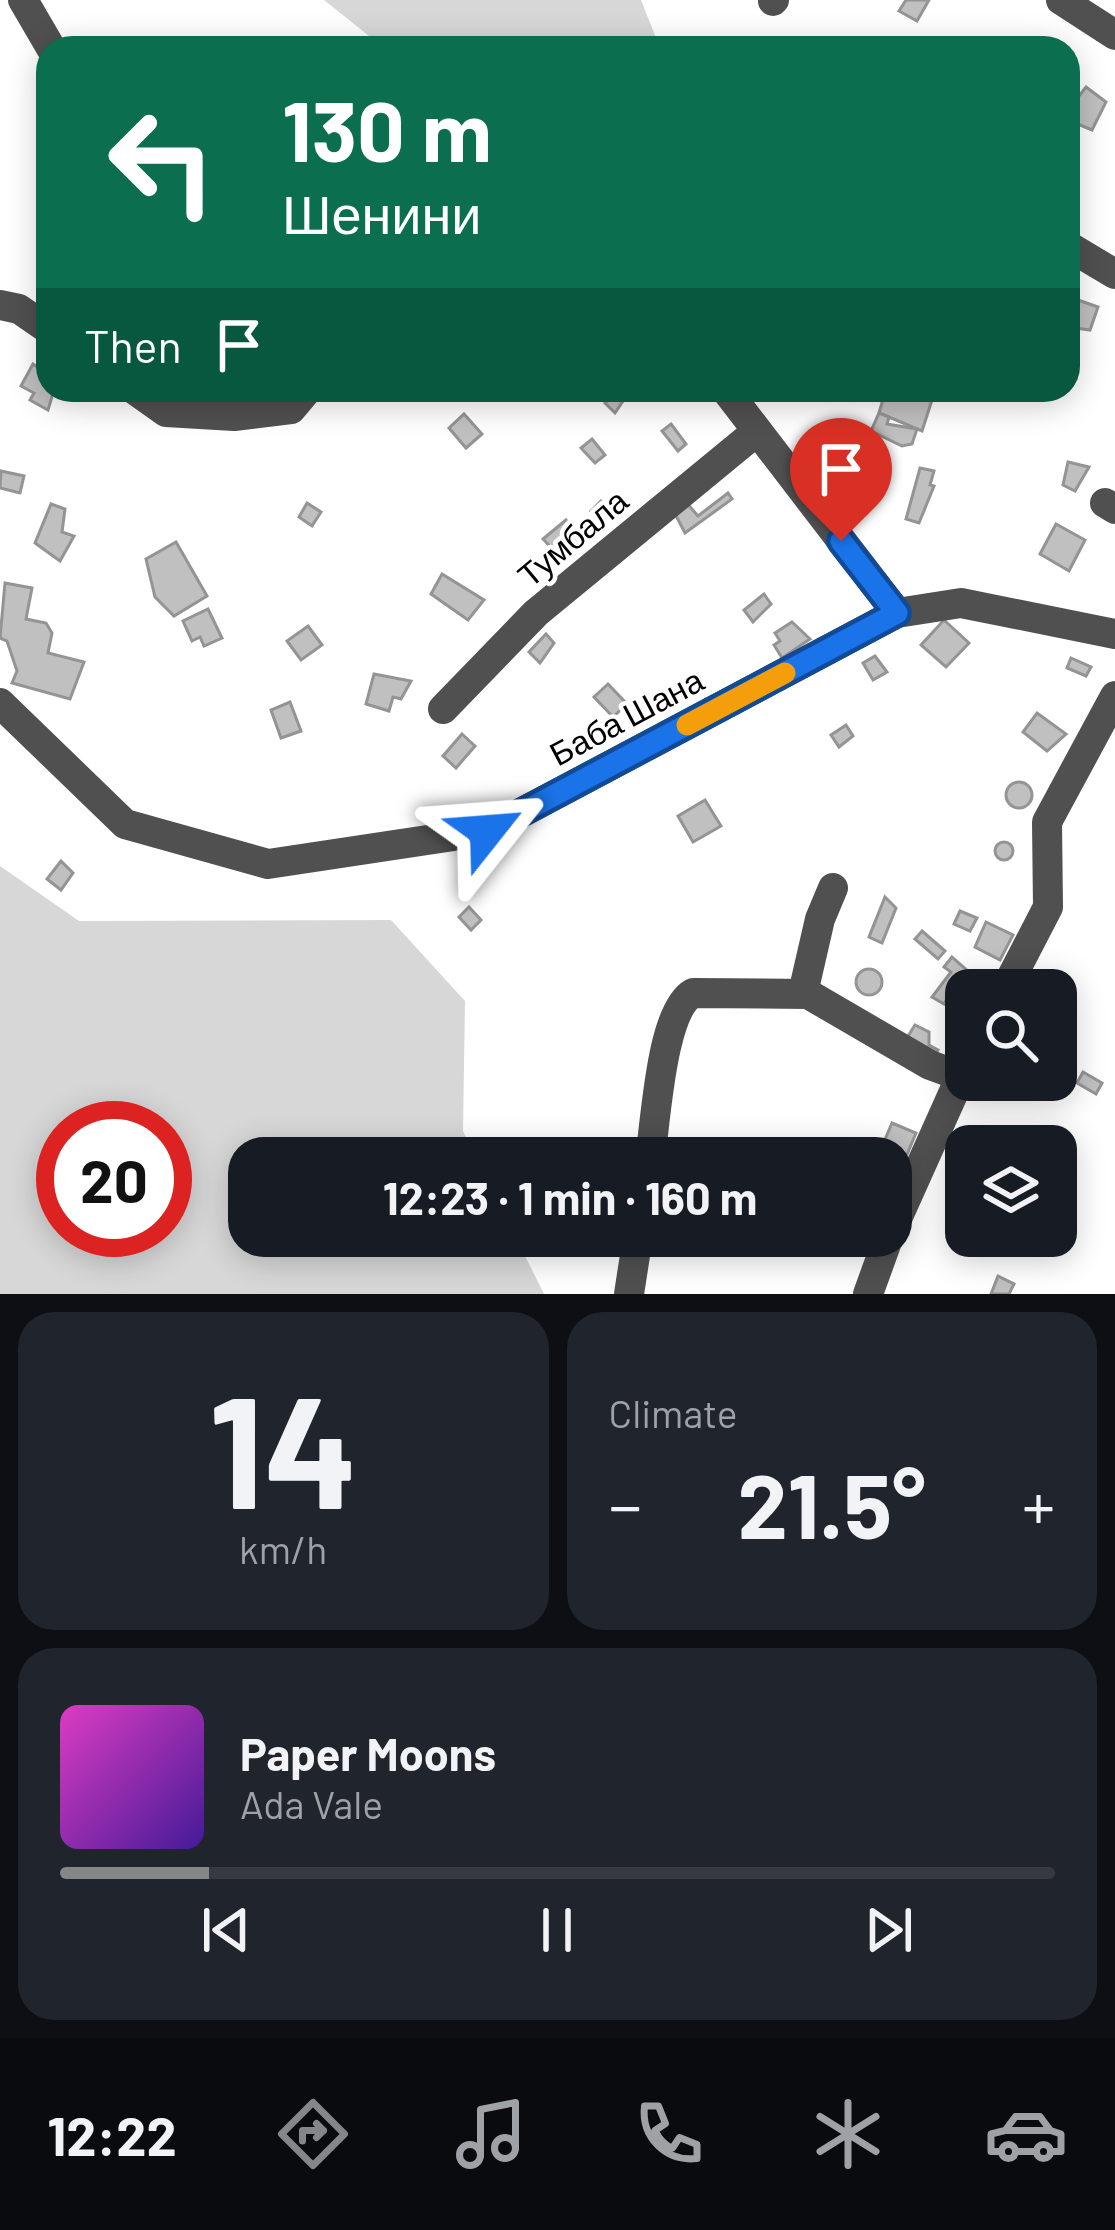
<!DOCTYPE html>
<html lang="en">
<head>
<meta charset="utf-8">
<style>
	:root { --surface:#171b24; --page:#20242c; --text:#f1f3f6; --muted:#9ea1a6; --line:#363941; --accent:#858687 }
	body { margin:0; font-family:Barlow,sans-serif; background:var(--page); color:var(--text); height:100vh; display:flex; flex-direction:column; font-size:45px; white-space:nowrap }
	* { box-sizing:border-box; margin:0 }
	p { font-size:39px; color:var(--muted) }
	.icon { flex:none; width:66px; height:66px; fill:none; stroke:currentColor; stroke-width:2; stroke-linecap:round; stroke-linejoin:round }
	.map { position:relative; height:1294px; overflow:hidden }
	.details { display:flex; flex-direction:column; gap:18px; padding:18px; background:#0d0f14; flex:1 }
	.details>* { flex:none }
	.top-card { position:absolute; left:36px; top:36px; width:1044px; height:366px; border-radius:36px; box-shadow:0 6px 30px #0003; background:#0b6e4f; color:#fff; overflow:hidden }
	.tools { position:absolute; left:945px; top:969px; display:grid; gap:24px }
	.tools a { display:grid; place-items:center; width:132px; height:132px; border-radius:24px; background:var(--surface); box-shadow:0 6px 30px #0003; font-size:60px }
	.speed { position:absolute; left:36px; top:1101px; display:flex; gap:24px; font-size:60px; font-weight:700; text-align:center }
	.speed>* { display:grid; place-content:center; width:156px; height:156px; border-radius:50%; background:var(--surface); box-shadow:0 6px 30px #0003; line-height:1 }
	.speed .limit { border:18px solid #d22; background:#fff; color:#111 }
	.pin { position:absolute; display:grid; place-items:center; width:102px; height:102px; color:#fff; margin:-123px -51px; border-radius:50% 50% 50% 0; rotate:-45deg; box-shadow:0 0 12px #0007 }
	.pin .icon { rotate:45deg }
	.me { position:absolute; width:132px; margin:-66px; rotate:62deg; stroke-linejoin:round; filter:drop-shadow(0 0 9px #0008) }
	.turn { display:flex; align-items:center; gap:42px; height:252px; padding:0 48px; font-size:54px }
	.turn .icon { width:156px; height:156px; stroke-width:2.5 }
	.turn b { display:block; font-size:84px; line-height:102px }
	.then { display:flex; align-items:center; height:114px; padding:0 48px; background:#0003; gap:24px; font-size:45px }
	.big { font-size:90px; font-weight:700; line-height:1.1 }
	.details .widget { flex:1; display:flex; flex-direction:column; justify-content:center; gap:18px; min-width:0; padding:0 42px; border-radius:36px; background:var(--page) }
	.details .dial { align-items:center; gap:0 }
	.dial b { font-size:156px; line-height:1 }
	.song { display:flex; align-items:center; gap:36px }
	.cover { width:144px; height:144px; border-radius:18px; background:linear-gradient(135deg,hsl(310 70% 55%),hsl(260 70% 35%)) }
	.played { height:12px; border-radius:6px; background:linear-gradient(90deg,var(--accent) 15%,var(--line) 15%) }
	.keys { display:flex; justify-content:space-around; direction:ltr }
	.heat { display:flex; justify-content:space-between; align-items:center; font-size:66px; direction:ltr }
	.details .tiles { flex:1; display:grid; gap:18px; grid-template-columns:1fr 1fr }
	.widget:last-child { grid-column:span 2 }
	.trip { position:absolute; left:228px; top:1137px; width:684px; height:120px; border-radius:36px; background:var(--surface); box-shadow:0 6px 30px #0003; font-weight:700; line-height:120px; text-align:center }
	.menu { display:flex; height:192px; justify-content:space-around; align-items:center; background:#090b0e; color:var(--muted) }
	.menu .icon { width:84px; height:84px }
	.menu .active { color:var(--accent) }
	.menu b { font-size:54px; color:var(--text) }
	.map>svg:first-child { display:block }
</style>
</head>
<body>
<div class="map">
<svg width="1115" height="1294" viewBox="0 0 1115 1294">
	<rect width="100%" height="100%" fill="#fff"/>
	<!-- green -->
	<g fill="#d7d7d7" fill-rule="evenodd">
		<path d="M324,0H641L660,48H384Z"/>
		<path d="M0,866L79,921L391,920L465,1001L463,1131L476,1158H249V1236H515L544,1294H0ZM63,1128H165V1230H63Z"/>
	</g>
	<!-- building -->
	<g fill="#c0c0c0" stroke="#949494" stroke-width="3">
		<path d="M906,0H929L917,21L899,11Z"/>
		<path d="M1086,87L1106,102L1092,130L1068,120V110Z"/>
		<path d="M1078,300L1098,307L1090,330L1068,327Z"/>
		<path d="M33,364L48,375V390H54L48,410L30,400L34,393L21,386Z"/>
		<path d="M617,390L625,398L615,413L605,403Z"/>
		<path d="M894,390L932,400L922,431L879,413L884,396L890,398Z"/>
		<path d="M879,413L889,417L887,424L917,429L912,444L902,446L871,431Z"/>
		<path d="M464,414L482,434L466,448L449,428Z"/>
		<path d="M671,424L686,444L678,451L662,431Z"/>
		<path d="M592,439L605,455L595,463L581,448Z"/>
		<path d="M1068,462L1089,467L1075,491L1063,485Z"/>
		<path d="M920,468L934,471L930,485L934,486L919,523L906,519Z"/>
		<path d="M1,471L24,476L20,493L0,488Z"/>
		<path d="M728,493L732,499L685,533L673,510L685,501L698,516Z"/>
		<path d="M601,501L613,513L602,523L591,511Z"/>
		<path d="M307,503L321,512L312,526L299,517Z"/>
		<path d="M51,504L65,509L62,532L74,536L60,561L35,543Z"/>
		<path d="M566,520L582,540L560,557L543,539Z"/>
		<path d="M1056,524L1085,540L1069,571L1040,554Z"/>
		<path d="M176,542L207,596L174,616L155,597L146,559Z"/>
		<path d="M442,574L484,600L468,620L431,594Z"/>
		<path d="M5,583L32,588L26,619L46,623L52,633L48,653L84,662L70,699L12,683L17,671L7,641L0,638Z"/>
		<path d="M764,594L771,604L753,622L744,610Z"/>
		<path d="M208,609L222,638L204,646L200,637L192,641L183,621Z"/>
		<path d="M944,620L969,643L946,667L921,645Z"/>
		<path d="M792,622L810,639L782,658L774,645L780,641L775,633Z"/>
		<path d="M308,626L322,645L301,660L287,641Z"/>
		<path d="M546,634L554,643L540,663L529,652Z"/>
		<path d="M875,656L887,672L873,680L863,663Z"/>
		<path d="M1071,658L1091,667L1086,676L1067,668Z"/>
		<path d="M374,674L411,681L401,699L393,697L389,711L366,704Z"/>
		<path d="M608,684L627,704L613,717L594,697Z"/>
		<path d="M290,702L301,731L281,738L271,710Z"/>
		<path d="M1037,713L1066,734L1047,751L1023,732Z"/>
		<path d="M846,725L853,736L839,747L831,735Z"/>
		<path d="M462,734L475,746L456,768L443,756Z"/>
		<circle cx="1019" cy="795" r="13"/>
		<path d="M705,800L721,826L693,842L678,816Z"/>
		<circle cx="1004" cy="851" r="9"/>
		<path d="M61,861L73,873L61,890L47,879Z"/>
		<path d="M885,897L896,908L882,943L869,937Z"/>
		<path d="M469,907L481,920L471,930L459,917Z"/>
		<path d="M960,911L977,918L970,931L954,924Z"/>
		<path d="M986,922L1013,935L1000,960L975,947Z"/>
		<path d="M922,931L945,951L938,959L915,939Z"/>
		<path d="M952,957L986,987L966,990V1014L947,999L944,1004L932,997L951,972L944,967Z"/>
		<circle cx="869" cy="982" r="13"/>
		<path d="M915,1025L929,1032V1045L938,1050L933,1058L905,1041Z"/>
		<path d="M1083,1072L1102,1083L1096,1094L1077,1083Z"/>
		<path d="M892,1123L916,1133L903,1164L879,1154Z"/>
		<path d="M998,1276L1014,1284L1009,1294H991Z"/>
	</g>
	<g fill="none" stroke-linecap="round" stroke-linejoin="round">
		<!-- minor -->
		<g stroke="#505050" stroke-width="30">
			<path d="M23,0L51,48"/>
			<path d="M1061,0L1115,35"/>
			<path d="M773,1L774,0"/>
			<path d="M1068,246L1115,274"/>
			<path d="M0,305L19,309L48,329"/>
			<path d="M135,390L166,412L234,416L291,409L307,390"/>
			<path d="M726,390L897,613L961,603L1115,634"/>
			<path d="M1105,503L1115,509"/>
			<path d="M0,703L125,824L268,864L487,831L897,613"/>
			<path d="M443,709L536,613L756,432"/>
			<path d="M1005,990L1048,907L1047,822L1115,696"/>
			<path d="M803,993L820,919L833,888"/>
			<path d="M650,1158C656,1121 661,1011 693,993L808,994L930,1065L960,1076"/>
			<path d="M891,1232L966,1065"/>
			<path d="M629,1294L638,1236"/>
			<path d="M868,1294L889,1236"/>
		</g>
	</g>
	<g fill="none" stroke-linecap="round" stroke-linejoin="round">
		<defs>
			<path id="route" d="M487,831L897,613L841,541"/>
		</defs>
		<!-- route casing -->
		<use href="#route" stroke="#114b97" stroke-width="30"/>
		<!-- route -->
		<use href="#route" stroke="#1a73e8" stroke-width="21"/>
		<!-- slow -->
		<path stroke="#f59e0b" stroke-width="21" d="M687,725L785,673"/>
	</g>
	<g text-anchor="middle" dominant-baseline="central" stroke-width="9" stroke-linejoin="round" paint-order="stroke">
		<!-- street labels -->
		<g font-size="33" fill="#000" stroke="#fff">
			<text transform="translate(572 537) rotate(-40)">Тумбала</text>
			<text transform="translate(626 716) rotate(-28)">Баба Шана</text>
		</g>
	</g>
</svg>
<div class="tools">
<a><svg class="icon" aria-label="search" viewBox="0 0 24 24"><circle cx="10" cy="10" r="6"/><path d="M15 15l6 6"/></svg></a>
<a><svg class="icon" aria-label="layers" viewBox="0 0 24 24"><path d="M12 4l9 5-9 5-9-5zM3 14l9 5 9-5"/></svg></a>
</div>
<div class="speed"><div class="limit">20</div></div>
<div class="pin" style="left:841px;top:541px;background:#d93025"><svg class="icon" aria-label="arrive" viewBox="0 0 24 24"><path d="M6 21V4h12l-3 4 3 4H6"/></svg></div>
<svg class="me" style="left:487px;top:831px" viewBox="-20 -20 40 40"><path d="M0-17L14 15 0 8-14 15z" fill="#1a73e8" stroke="#fff" stroke-width="4"/></svg>
<div class="trip">12:23 · 1 min · 160 m</div>
<div class="top-card">
<div class="turn"><svg class="icon" aria-label="left" viewBox="0 0 24 24"><path d="M17 20v-9H6M10 6l-5 5 5 5"/></svg><div><b>130 m</b>Шенини</div></div>
<div class="then">Then<svg class="icon" aria-label="arrive" viewBox="0 0 24 24"><path d="M6 21V4h12l-3 4 3 4H6"/></svg></div>
</div>
</div>
<section class="details">
<div class="tiles">
<div class="widget dial"><b>14</b><p>km/h</p></div>
<div class="widget"><p>Climate</p>
<div class="heat"><a>−</a><b class="big">21.5°</b><a>+</a></div>
</div>
<div class="widget">
<div class="song"><i class="cover"></i><div><b>Paper Moons</b><p>Ada Vale</p></div></div>
<div class="played"></div>
<div class="keys"><svg class="icon" aria-label="previous" viewBox="0 0 24 24"><path d="M18 5L8 12l10 7zM5 5v14"/></svg><svg class="icon" aria-label="pause" viewBox="0 0 24 24"><path d="M8 5v14M16 5v14"/></svg><svg class="icon" aria-label="next" viewBox="0 0 24 24"><path d="M6 5l10 7-10 7zM19 5v14"/></svg></div>
</div>
</div>
</section>
<nav class="menu">
<b>12:22</b>
<svg class="icon active" aria-label="directions" viewBox="0 0 24 24"><path d="M12 3l9 9-9 9-9-9zM9 14v-3h6M13 9l2 2-2 2"/></svg>
<svg class="icon" aria-label="music" viewBox="0 0 24 24"><path d="M9 18V5l10-2v13"/><circle cx="6" cy="18" r="3"/><circle cx="16" cy="16" r="3"/></svg>
<svg class="icon" aria-label="phone" viewBox="0 0 24 24"><path d="M5 4h4l2 5-3 2q2 4 5 5l2-3 5 2v4C11 20 4 13 5 4z"/></svg>
<svg class="icon" aria-label="climate" viewBox="0 0 24 24"><path d="M12 3v18M4 7l16 10M4 17L20 7"/></svg>
<svg class="icon" aria-label="car" viewBox="0 0 24 24"><path d="M5 17H2v-5l4-1 3-4h7l3 4 3 1v5h-3M9 17h6M6 11h13"/><circle cx="7" cy="17" r="2"/><circle cx="17" cy="17" r="2"/></svg>
</nav>
</body>
</html>
